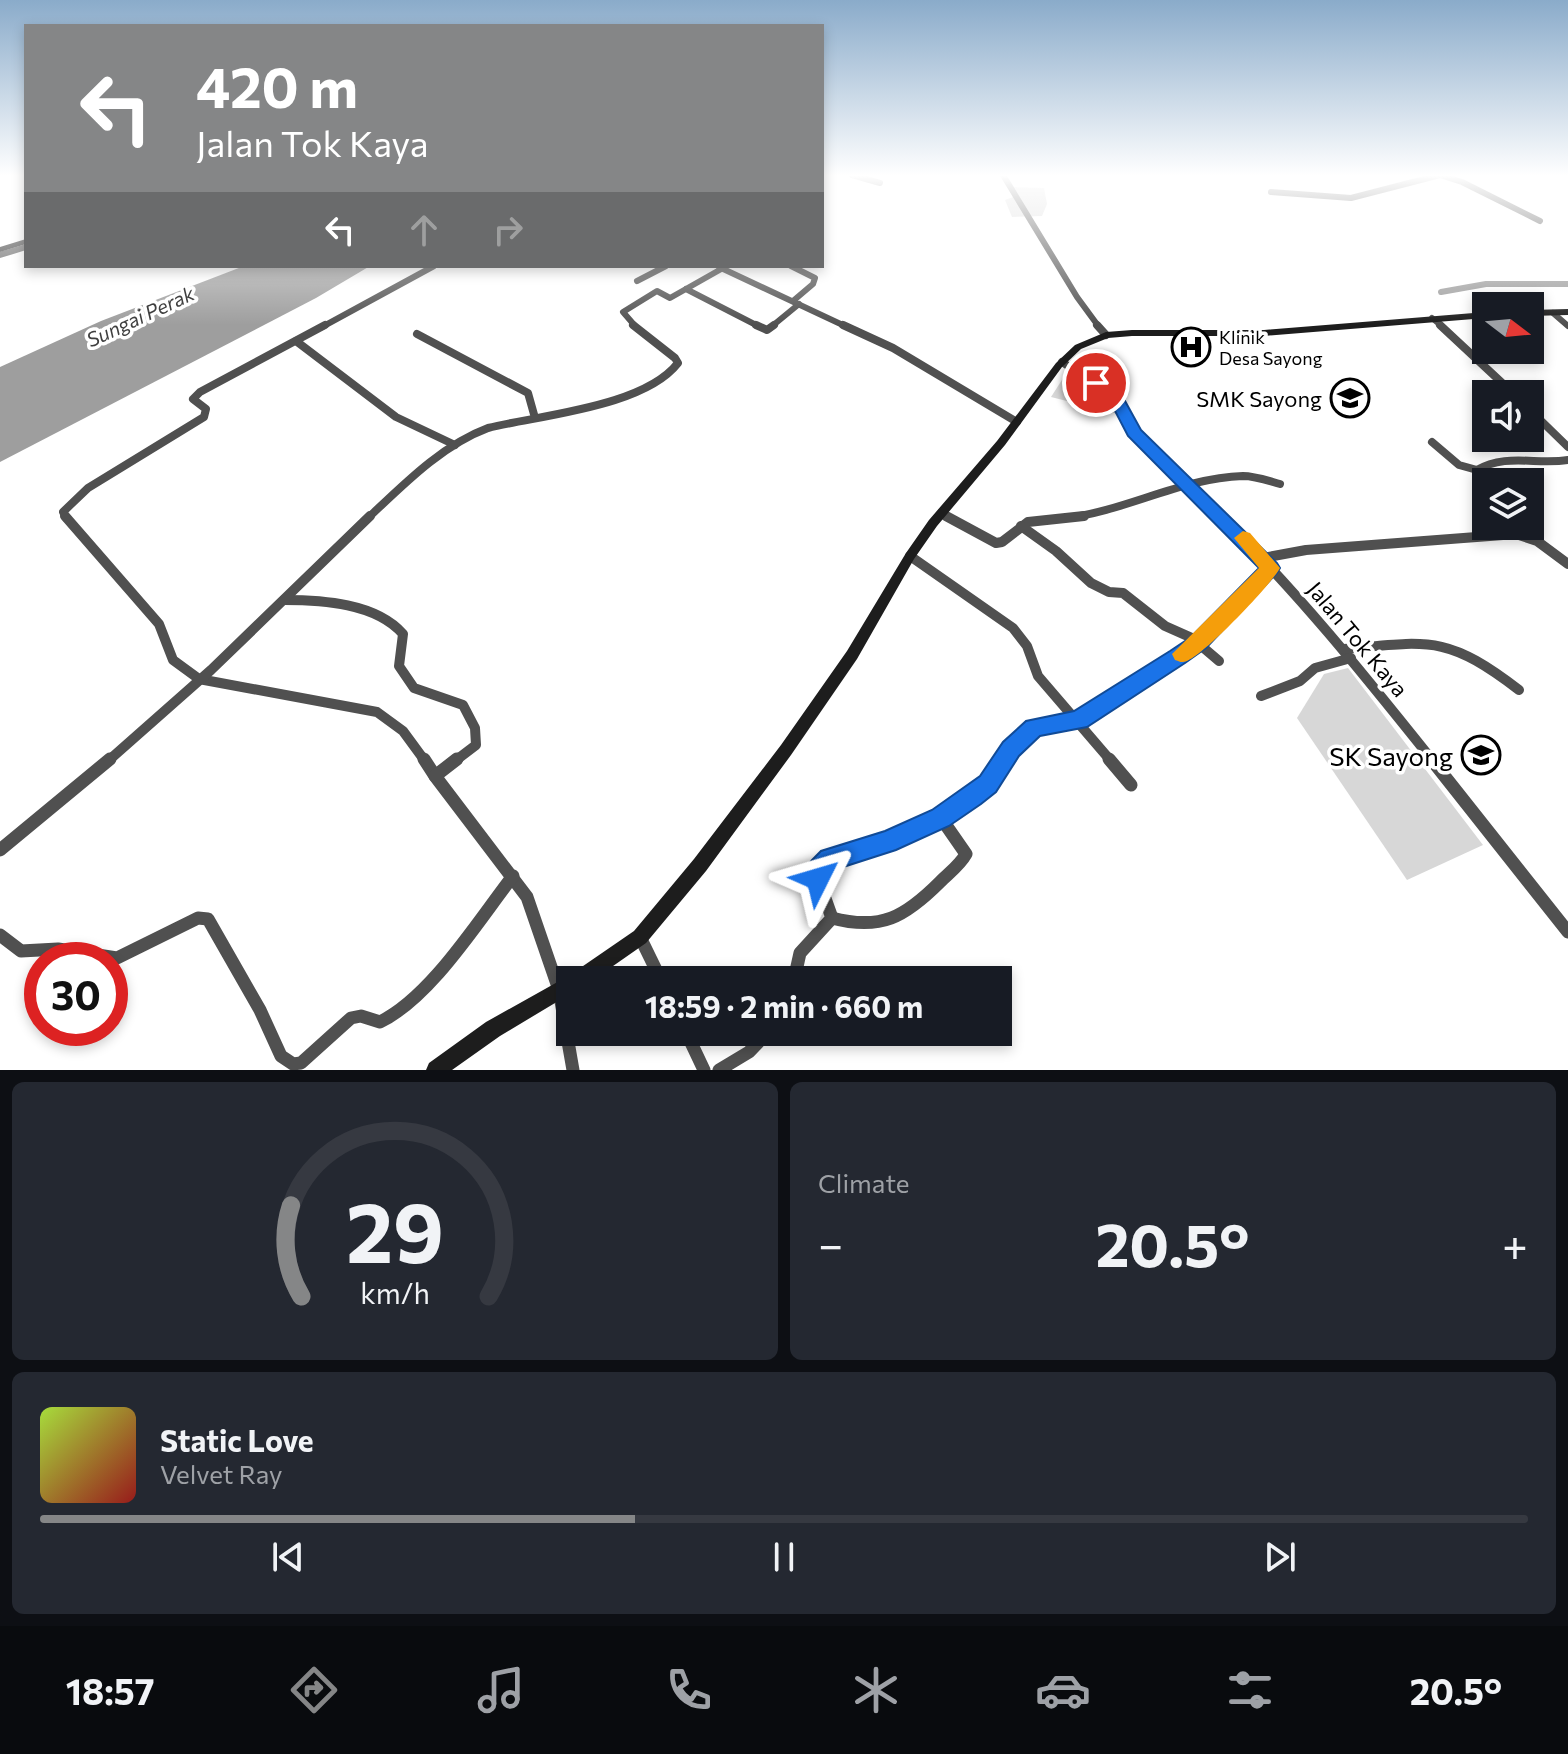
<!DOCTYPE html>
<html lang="en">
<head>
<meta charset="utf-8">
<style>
	:root { --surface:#171b24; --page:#242831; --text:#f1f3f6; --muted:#9ea1a6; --line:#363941; --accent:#858687 }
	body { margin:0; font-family:Commissioner,sans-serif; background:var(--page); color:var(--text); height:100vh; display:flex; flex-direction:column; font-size:30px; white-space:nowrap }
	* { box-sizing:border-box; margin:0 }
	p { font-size:26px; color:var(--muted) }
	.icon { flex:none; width:44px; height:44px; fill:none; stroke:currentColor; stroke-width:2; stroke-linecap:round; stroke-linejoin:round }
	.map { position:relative; height:1070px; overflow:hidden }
	.panel { display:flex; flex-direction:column; gap:12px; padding:12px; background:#0d0f14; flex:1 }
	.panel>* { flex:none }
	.top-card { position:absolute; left:24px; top:24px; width:800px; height:244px; border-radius:0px; box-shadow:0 4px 12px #0003; background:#858687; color:#fff; overflow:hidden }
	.needle { width:52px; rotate:106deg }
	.fabs { position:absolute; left:1472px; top:292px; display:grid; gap:16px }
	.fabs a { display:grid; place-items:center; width:72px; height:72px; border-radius:0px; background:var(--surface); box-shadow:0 4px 12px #0003; font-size:40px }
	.speed { position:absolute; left:24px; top:942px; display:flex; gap:16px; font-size:40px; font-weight:700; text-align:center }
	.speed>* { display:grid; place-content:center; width:104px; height:104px; border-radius:50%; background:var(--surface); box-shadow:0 4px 12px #0003; line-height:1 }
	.speed .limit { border:12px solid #d22; background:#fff; color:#111 }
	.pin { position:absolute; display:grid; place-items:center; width:68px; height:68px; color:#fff; margin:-34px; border:4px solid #fff; border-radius:50%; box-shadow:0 2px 8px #0007 }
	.me { position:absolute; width:88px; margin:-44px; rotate:50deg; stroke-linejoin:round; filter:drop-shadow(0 0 6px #0008) }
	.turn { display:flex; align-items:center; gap:28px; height:168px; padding:0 40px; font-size:36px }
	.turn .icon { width:104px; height:104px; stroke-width:2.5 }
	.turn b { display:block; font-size:56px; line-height:68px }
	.lanes { display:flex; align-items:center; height:76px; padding:0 40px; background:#0003; justify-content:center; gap:40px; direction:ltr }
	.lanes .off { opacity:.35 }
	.big { font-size:60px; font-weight:700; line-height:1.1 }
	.panel .tile { flex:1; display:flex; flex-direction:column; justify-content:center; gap:12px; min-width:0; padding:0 28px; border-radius:12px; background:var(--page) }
	.panel .dial { align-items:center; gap:0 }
	.dial svg { height:208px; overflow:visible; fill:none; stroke:var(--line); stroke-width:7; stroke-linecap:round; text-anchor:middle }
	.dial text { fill:var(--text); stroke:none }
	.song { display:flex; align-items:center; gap:24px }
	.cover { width:96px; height:96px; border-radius:12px; background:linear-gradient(135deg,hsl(80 70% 55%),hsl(0 70% 35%)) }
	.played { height:8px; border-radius:4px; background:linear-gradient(90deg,var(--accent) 40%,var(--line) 40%) }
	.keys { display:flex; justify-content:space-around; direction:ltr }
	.heat { display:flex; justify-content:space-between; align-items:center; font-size:44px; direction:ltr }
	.panel .tiles { flex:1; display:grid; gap:12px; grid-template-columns:1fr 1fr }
	.tile:last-child { grid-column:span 2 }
	.trip { position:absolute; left:556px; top:966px; width:456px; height:80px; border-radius:0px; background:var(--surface); box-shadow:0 4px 12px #0003; font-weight:700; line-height:80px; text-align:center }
	.dock { display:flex; height:128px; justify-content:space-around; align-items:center; background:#090b0e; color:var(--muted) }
	.dock .icon { width:56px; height:56px }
	.dock .on { color:var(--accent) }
	.dock b { font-size:36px; color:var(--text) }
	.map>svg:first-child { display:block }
</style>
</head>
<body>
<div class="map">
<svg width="1568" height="1070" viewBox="0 0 1568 1070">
	<rect width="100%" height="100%" fill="#fff"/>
	<!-- green -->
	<g fill="#d7d7d7">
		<path d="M1012,187L1044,188L1047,204L1042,216L1012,217L1005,200L1016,196Z"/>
		<path d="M1069,369L1105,393L1118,414L1051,397Z"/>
		<path d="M1348,668L1483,845L1407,880L1297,718L1324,674Z"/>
	</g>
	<!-- water -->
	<path fill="#9e9e9e" d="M244,266H370L316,298L0,462V367L101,321Z"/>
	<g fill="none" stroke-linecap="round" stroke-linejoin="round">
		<!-- canal -->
		<path stroke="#9e9e9e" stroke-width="6" d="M1441,292L1486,284H1568"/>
		<!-- street-far3 -->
		<g stroke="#505050" stroke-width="6">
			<path d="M852,175L880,183"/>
			<path d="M1003,175L1077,297L1099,327"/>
			<path d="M1440,175L1462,182L1540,221"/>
			<path d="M1271,192L1351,198L1440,175"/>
			<path d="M0,255L26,247"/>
			<path d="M791,266L815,278L813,284L793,301"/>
			<path d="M719,267L847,327"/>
			<path d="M637,281L666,266"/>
			<path d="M686,289L760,327"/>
			<path d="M1553,313L1568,326"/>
			<path d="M1432,318L1443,327"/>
			<path d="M322,327L434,266"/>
			<path d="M636,327L623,312L657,291L670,298L723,268"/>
			<path d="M771,327L799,304"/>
		</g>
		<!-- street-far2 -->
		<g stroke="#505050" stroke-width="8">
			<path d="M756,325L767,330L774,325"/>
			<path d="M843,325L893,348L1017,422"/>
			<path d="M1097,325L1106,335"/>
			<path d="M1440,325L1514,394"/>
			<path d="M417,334L528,393L535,418"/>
			<path d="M296,341L396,417L455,445"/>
			<path d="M1062,362L1109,393L1119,404L1134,432L1222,518"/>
			<path d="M1530,410L1568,447"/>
			<path d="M1432,442L1459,465L1477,470"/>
			<path d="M1486,483L1477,470C1505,453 1537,465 1568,460"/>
			<path d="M941,513L950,518"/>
			<path d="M66,518L63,512L88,488L204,417L206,409L193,399L200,392L325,325"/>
			<path d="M368,518C403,485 442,445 488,428C540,415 644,407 678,363L675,358L633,325"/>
			<path d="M1066,518C1126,511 1181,478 1243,476C1255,476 1269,481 1280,484"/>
		</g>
		<!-- street-far1 -->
		<g stroke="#505050" stroke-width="10">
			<path d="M65,516L159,624L173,660L199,679L377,712L403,731L425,761"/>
			<path d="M946,516L996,543L1002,542L1028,522L1084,516"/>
			<path d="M1220,516C1298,592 1365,676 1433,761"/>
			<path d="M1021,526L1056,551L1091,583L1109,592L1123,593L1165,626L1192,638L1219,661"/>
			<path d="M910,556L1013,628L1027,646L1038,676L1111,761"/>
			<path d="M1263,558L1306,550L1516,534L1537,541L1568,564"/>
			<path d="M284,600C322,600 376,603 403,634L399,666L414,688L463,705L475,728L476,745L455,761"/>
			<path d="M1344,649C1430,641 1447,635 1519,690"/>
			<path d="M1261,696L1300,681L1315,668L1351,658"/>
			<path d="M108,761L211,670L370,516"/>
			<path d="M1005,761L1022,737L1034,728L1079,720L1199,642L1271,568"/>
		</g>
		<!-- street -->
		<g stroke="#505050" stroke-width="13">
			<path d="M424,759L435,776"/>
			<path d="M457,759L435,776L527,897L559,990L573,1070"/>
			<path d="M1109,759L1131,785"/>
			<path d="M1431,759L1568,932"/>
			<path d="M0,850L110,759"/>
			<path d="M832,918C881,931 905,917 940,882C949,873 960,865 966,854L941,818"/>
			<path d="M0,935L21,951L58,949L117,958L198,918L208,919L260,1010L281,1056L293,1064L301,1063L351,1018L361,1016L380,1022C431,997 478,921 513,876"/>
			<path d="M640,937L661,980"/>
			<path d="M794,980L800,953L832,918L818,879L824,862C880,847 945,826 987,784C995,777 1000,767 1006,759"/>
			<path d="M686,1032L704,1070"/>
			<path d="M719,1070L749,1052L768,1032"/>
		</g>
		<!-- secondary -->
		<g fill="#1d1d1d" fill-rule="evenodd">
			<path d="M26,239V244L0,252V247Z"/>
			<path d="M1568,309V315L1530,316V310Z"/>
			<path d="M1486,312V318L1264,336H1132L1108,338L1081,349L1062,367L1005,445L937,526L914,559L857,659L791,755L706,871L646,943L593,980H570V994L500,1036L452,1070H426L429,1063L486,1022L570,975L634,931L694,859L781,745L847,651L906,553L929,520L997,441L1056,363L1075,345L1106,332L1132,330H1264Z"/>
		</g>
	</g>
	<!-- sky -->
	<linearGradient id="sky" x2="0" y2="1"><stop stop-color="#8aabca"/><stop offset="0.54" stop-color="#fff"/><stop offset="1" stop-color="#fff" stop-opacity="0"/></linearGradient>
	<rect width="1568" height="325" fill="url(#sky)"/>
	<!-- route -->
	<path fill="#1a73e8" stroke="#114b97" stroke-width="2" d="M1096,379L1125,401L1141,430L1277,563L1280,568L1277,573L1206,648L1185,663L1087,727L1040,736L1019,756L996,792L981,804L949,826L896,850L837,869L831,875L827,888L818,891L809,888L805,879L807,869L811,861L821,851L885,831L932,810L980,776L1003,742L1026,721L1074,711L1170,651L1191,637L1259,568L1128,436L1113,407L1088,383Z"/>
	<!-- slow -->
	<path fill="#f59e0b" d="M1243,531L1250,533L1280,568C1270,586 1205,654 1187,661C1181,663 1181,662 1175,660L1172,654L1259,568L1234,538Z"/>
	<!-- icons -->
	<defs>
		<symbol id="hospital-ring" viewBox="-11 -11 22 22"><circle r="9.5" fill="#fff" stroke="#000" stroke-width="1.5"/><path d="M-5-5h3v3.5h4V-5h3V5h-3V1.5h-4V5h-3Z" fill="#000"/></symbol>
		<symbol id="school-ring" viewBox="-11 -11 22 22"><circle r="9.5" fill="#fff" stroke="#000" stroke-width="1.5"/><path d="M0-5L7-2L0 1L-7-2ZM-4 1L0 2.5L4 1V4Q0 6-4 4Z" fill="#000"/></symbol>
	</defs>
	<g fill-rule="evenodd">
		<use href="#hospital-ring" x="1169" y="325" width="44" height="44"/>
		<use href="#school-ring" x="1328" y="376" width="44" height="44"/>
		<use href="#school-ring" x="1459" y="733" width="44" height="44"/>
	</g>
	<g text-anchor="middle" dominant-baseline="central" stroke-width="7" stroke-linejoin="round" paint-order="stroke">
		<!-- far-poi labels -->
		<g font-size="18" fill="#000" stroke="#fff" text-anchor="start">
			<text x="1219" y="337">Klinik<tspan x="1219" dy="21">Desa Sayong</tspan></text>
		</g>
		<!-- far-water labels -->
		<g font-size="20" font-style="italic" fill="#3f3f3f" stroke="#fff">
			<text transform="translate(140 316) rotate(-25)">Sungai Perak</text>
		</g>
		<!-- poi labels -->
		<g font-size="22" fill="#000" stroke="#fff" text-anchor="end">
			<text x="1322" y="398">SMK Sayong</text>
		</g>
		<!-- street labels -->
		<g font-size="22" fill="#000" stroke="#fff">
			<text transform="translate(1358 639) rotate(50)">Jalan Tok Kaya</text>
		</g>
		<!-- near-poi labels -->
		<g font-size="26" fill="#000" stroke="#fff" text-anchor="end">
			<text x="1453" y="755">SK Sayong</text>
		</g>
	</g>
</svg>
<div class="fabs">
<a><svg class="needle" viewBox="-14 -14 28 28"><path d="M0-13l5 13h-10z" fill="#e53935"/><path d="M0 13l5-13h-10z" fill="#9ea1a6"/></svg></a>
<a><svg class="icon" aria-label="sound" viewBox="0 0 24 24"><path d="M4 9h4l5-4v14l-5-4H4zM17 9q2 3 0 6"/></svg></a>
<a><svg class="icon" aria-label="layers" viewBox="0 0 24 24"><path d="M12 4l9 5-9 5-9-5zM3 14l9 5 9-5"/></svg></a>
</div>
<div class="speed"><div class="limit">30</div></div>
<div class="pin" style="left:1096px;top:383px;background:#d93025"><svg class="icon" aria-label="arrive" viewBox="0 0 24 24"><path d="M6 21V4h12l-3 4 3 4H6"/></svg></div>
<svg class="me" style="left:818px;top:879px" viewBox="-20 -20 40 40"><path d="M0-17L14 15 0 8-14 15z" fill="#1a73e8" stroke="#fff" stroke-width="4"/></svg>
<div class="trip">18:59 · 2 min · 660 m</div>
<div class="top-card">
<div class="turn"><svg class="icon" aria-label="left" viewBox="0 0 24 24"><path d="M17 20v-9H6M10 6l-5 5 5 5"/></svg><div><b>420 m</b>Jalan Tok Kaya</div></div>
<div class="lanes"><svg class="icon" aria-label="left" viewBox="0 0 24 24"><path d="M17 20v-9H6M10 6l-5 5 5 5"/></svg><svg class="icon off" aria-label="ahead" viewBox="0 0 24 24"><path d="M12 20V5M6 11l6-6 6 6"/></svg><svg class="icon off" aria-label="right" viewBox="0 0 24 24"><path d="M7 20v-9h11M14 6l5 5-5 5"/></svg></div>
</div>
</div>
<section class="panel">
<div class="tiles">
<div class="tile dial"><svg viewBox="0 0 100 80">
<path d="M14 69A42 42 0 1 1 86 69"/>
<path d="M14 69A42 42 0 0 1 10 34" stroke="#858687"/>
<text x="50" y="56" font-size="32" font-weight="700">29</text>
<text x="50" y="72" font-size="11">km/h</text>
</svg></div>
<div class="tile"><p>Climate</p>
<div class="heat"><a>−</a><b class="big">20.5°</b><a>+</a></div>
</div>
<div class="tile">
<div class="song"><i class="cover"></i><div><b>Static Love</b><p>Velvet Ray</p></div></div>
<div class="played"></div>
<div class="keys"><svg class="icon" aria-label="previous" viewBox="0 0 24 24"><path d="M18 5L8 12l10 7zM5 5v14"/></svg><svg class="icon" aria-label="pause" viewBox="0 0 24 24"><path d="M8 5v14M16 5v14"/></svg><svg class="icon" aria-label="next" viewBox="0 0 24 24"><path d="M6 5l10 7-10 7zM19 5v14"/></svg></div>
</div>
</div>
</section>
<nav class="dock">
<b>18:57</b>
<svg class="icon on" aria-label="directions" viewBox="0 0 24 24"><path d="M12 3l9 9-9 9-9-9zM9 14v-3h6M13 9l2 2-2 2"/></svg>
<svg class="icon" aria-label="music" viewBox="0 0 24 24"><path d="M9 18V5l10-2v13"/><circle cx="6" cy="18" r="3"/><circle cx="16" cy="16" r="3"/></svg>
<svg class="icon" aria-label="phone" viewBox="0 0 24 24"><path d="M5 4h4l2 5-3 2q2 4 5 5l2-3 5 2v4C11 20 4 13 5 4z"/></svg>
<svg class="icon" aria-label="climate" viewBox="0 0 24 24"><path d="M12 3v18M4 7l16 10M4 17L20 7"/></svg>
<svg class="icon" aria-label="car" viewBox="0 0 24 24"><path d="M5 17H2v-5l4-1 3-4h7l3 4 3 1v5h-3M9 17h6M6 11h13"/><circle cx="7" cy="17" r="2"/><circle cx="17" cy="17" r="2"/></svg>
<svg class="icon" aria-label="filters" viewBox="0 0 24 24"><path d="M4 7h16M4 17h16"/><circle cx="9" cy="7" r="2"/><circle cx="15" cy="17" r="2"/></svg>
<b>20.5°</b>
</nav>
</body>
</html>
